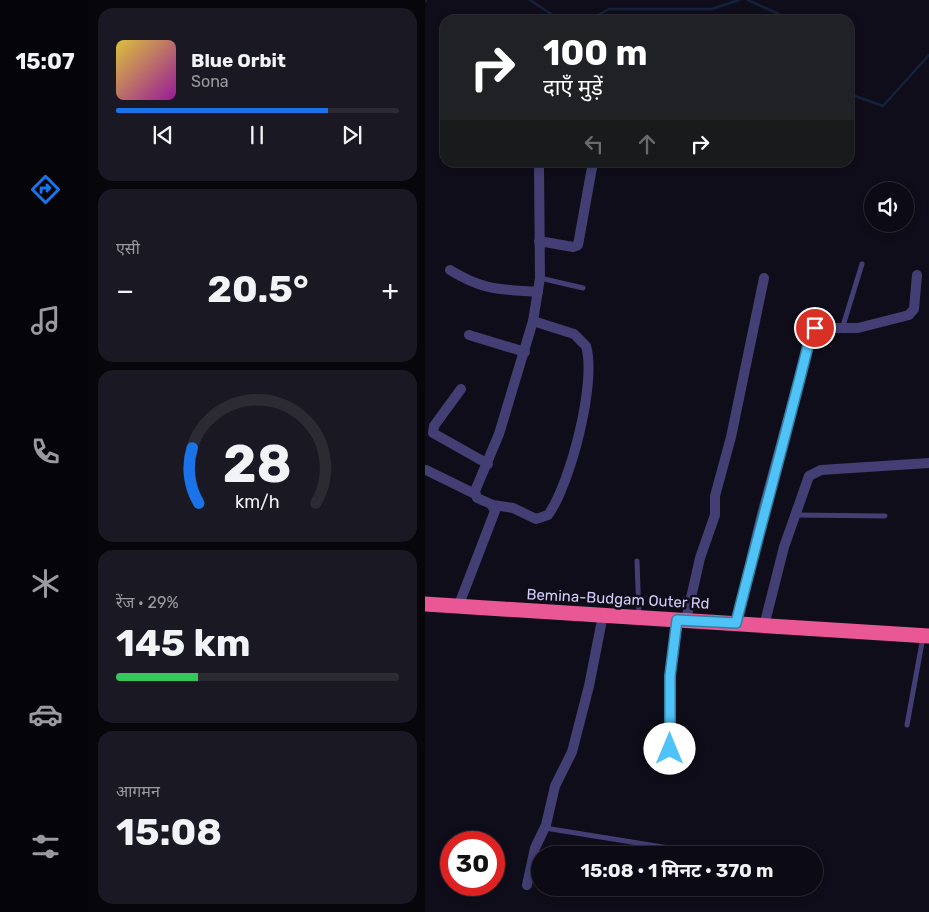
<!DOCTYPE html>
<html lang="hi">
<head>
<meta charset="utf-8">
<style>
	:root { --surface:#0c0a14; --page:#1a1822; --text:#f1f3f6; --muted:#9a9aa0; --line:#2c2b34; --accent:#1a73e8 }
	body { margin:0; font-family:Rubik,"Noto Sans Devanagari",sans-serif; background:var(--page); color:var(--text); height:100vh; display:flex; flex-direction:column; font-size:19px; white-space:nowrap }
	* { box-sizing:border-box; margin:0 }
	p { font-size:16px; color:var(--muted) }
	.icon { flex:none; width:28px; height:28px; fill:none; stroke:currentColor; stroke-width:2; stroke-linecap:round; stroke-linejoin:round }
	.map { position:relative; flex:1; overflow:hidden }
	.details { display:flex; flex-direction:column; gap:8px; padding:8px; background:#07060b; width:335px }
	.details>* { flex:none }
	.top-card { position:absolute; left:15px; top:15px; width:414px; height:152px; border-radius:15px; box-shadow:0 2px 8px #0003,0 0 0 1px var(--line); background:#202124; color:#fff; overflow:hidden }
	.tools { position:absolute; left:439px; top:182px; display:grid; gap:10px }
	.tools a { display:grid; place-items:center; width:50px; height:50px; border-radius:50%; background:var(--surface); box-shadow:0 2px 8px #0003,0 0 0 1px var(--line); font-size:25px }
	.speed { position:absolute; left:15px; top:831px; display:flex; gap:10px; font-size:25px; font-weight:700; text-align:center }
	.speed>* { display:grid; place-content:center; width:65px; height:65px; border-radius:50%; background:var(--surface); box-shadow:0 2px 8px #0003,0 0 0 1px var(--line); line-height:1 }
	.speed .limit { border:8px solid #d22; background:#fff; color:#111 }
	.pin { position:absolute; display:grid; place-items:center; width:42px; height:42px; color:#fff; margin:-21px; border:2px solid #fff; border-radius:50%; box-shadow:0 1px 5px #0007 }
	.me { position:absolute; width:55px; margin:-28px; rotate:0deg; stroke-linejoin:round; filter:drop-shadow(0 0 4px #0008) }
	.turn { display:flex; align-items:center; gap:18px; height:105px; padding:0 20px; font-size:22px }
	.turn .icon { width:65px; height:65px; stroke-width:2.5 }
	.turn b { display:block; font-size:35px; line-height:42px }
	.lanes { display:flex; align-items:center; height:48px; padding:0 20px; background:#0003; justify-content:center; gap:25px; direction:ltr }
	.lanes .off { opacity:.35 }
	.big { font-size:38px; font-weight:700; line-height:1.1 }
	.details .tile { flex:1; display:flex; flex-direction:column; justify-content:center; gap:8px; min-width:0; padding:0 18px; border-radius:15px; background:var(--page) }
	.details .dial { align-items:center; gap:0 }
	.dial svg { height:130px; overflow:visible; fill:none; stroke:var(--line); stroke-width:7; stroke-linecap:round; text-anchor:middle }
	.dial text { fill:var(--text); stroke:none }
	.song { display:flex; align-items:center; gap:15px }
	.cover { width:60px; height:60px; border-radius:8px; background:linear-gradient(135deg,hsl(50 70% 55%),hsl(300 70% 35%)) }
	.played { height:5px; border-radius:2px; background:linear-gradient(90deg,var(--accent) 75%,var(--line) 75%) }
	.keys { display:flex; justify-content:space-around; direction:ltr }
	.heat { display:flex; justify-content:space-between; align-items:center; font-size:28px; direction:ltr }
	.charge { height:8px; border-radius:4px; background:linear-gradient(90deg,#34c759 29%,var(--line) 0) }
	.trip { position:absolute; left:106px; top:846px; width:292px; height:50px; border-radius:25px; background:var(--surface); box-shadow:0 2px 8px #0003,0 0 0 1px var(--line); font-weight:700; line-height:50px; text-align:center }
	main { display:flex; flex:1; min-height:0 }
	.tabs { display:flex; flex-direction:column; width:90px; justify-content:space-around; align-items:center; background:#050408; color:var(--muted) }
	.tabs .icon { width:35px; height:35px }
	.tabs .current { color:var(--accent) }
	.tabs b { font-size:22px; color:var(--text) }
	.map>svg:first-child { display:block }
</style>
</head>
<body>
<main>
<nav class="tabs">
<b>15:07</b>
<svg class="icon current" aria-label="directions" viewBox="0 0 24 24"><path d="M12 3l9 9-9 9-9-9zM9 14v-3h6M13 9l2 2-2 2"/></svg>
<svg class="icon" aria-label="music" viewBox="0 0 24 24"><path d="M9 18V5l10-2v13"/><circle cx="6" cy="18" r="3"/><circle cx="16" cy="16" r="3"/></svg>
<svg class="icon" aria-label="phone" viewBox="0 0 24 24"><path d="M5 4h4l2 5-3 2q2 4 5 5l2-3 5 2v4C11 20 4 13 5 4z"/></svg>
<svg class="icon" aria-label="climate" viewBox="0 0 24 24"><path d="M12 3v18M4 7l16 10M4 17L20 7"/></svg>
<svg class="icon" aria-label="car" viewBox="0 0 24 24"><path d="M5 17H2v-5l4-1 3-4h7l3 4 3 1v5h-3M9 17h6M6 11h13"/><circle cx="7" cy="17" r="2"/><circle cx="17" cy="17" r="2"/></svg>
<svg class="icon" aria-label="filters" viewBox="0 0 24 24"><path d="M4 7h16M4 17h16"/><circle cx="9" cy="7" r="2"/><circle cx="15" cy="17" r="2"/></svg>
</nav>
<section class="details">
<div class="tile">
<div class="song"><i class="cover"></i><div><b>Blue Orbit</b><p>Sona</p></div></div>
<div class="played"></div>
<div class="keys"><svg class="icon" aria-label="previous" viewBox="0 0 24 24"><path d="M18 5L8 12l10 7zM5 5v14"/></svg><svg class="icon" aria-label="pause" viewBox="0 0 24 24"><path d="M8 5v14M16 5v14"/></svg><svg class="icon" aria-label="next" viewBox="0 0 24 24"><path d="M6 5l10 7-10 7zM19 5v14"/></svg></div>
</div>
<div class="tile"><p>एसी</p>
<div class="heat"><a>−</a><b class="big">20.5°</b><a>+</a></div>
</div>
<div class="tile dial"><svg viewBox="0 0 100 80">
<path d="M14 69A42 42 0 1 1 86 69"/>
<path d="M14 69A42 42 0 0 1 10 35" stroke="#1a73e8"/>
<text x="50" y="56" font-size="32" font-weight="700">28</text>
<text x="50" y="72" font-size="11">km/h</text>
</svg></div>
<div class="tile"><p>रेंज · 29%</p><b class="big">145 km</b><div class="charge"></div></div>
<div class="tile"><p>आगमन</p><b class="big">15:08</b></div>
</section>
<div class="map">
<svg width="504" height="912" viewBox="0 0 504 912">
	<rect width="100%" height="100%" fill="#100d1a"/>
	<g fill="none" stroke-linecap="round" stroke-linejoin="round">
		<!-- stream -->
		<g stroke="#13223d" stroke-width="2.5">
			<path d="M105,0L135,20"/>
			<path d="M323,0L367,20"/>
			<path d="M0,1L1,0"/>
			<path d="M164,20L184,9H287L314,0"/>
			<path d="M424,90L430,96L458,106L504,55"/>
		</g>
		<!-- lane -->
		<g stroke="#433e73" stroke-width="5">
			<path d="M115,278L158,288"/>
			<path d="M417,329L437,264"/>
			<path d="M370,515L460,516"/>
			<path d="M212,561L214,616"/>
			<path d="M482,725L498,637"/>
			<path d="M120,828L287,855"/>
			<path d="M372,888L376,890"/>
		</g>
		<!-- street -->
		<g stroke="#433e73" stroke-width="10">
			<path d="M114,241L148,247L153,245L168,162"/>
			<path d="M25,270C59,291 75,289 113,292"/>
			<path d="M44,335L100,352"/>
			<path d="M36,389L9,426L8,433L63,464"/>
			<path d="M1,470L50,494"/>
			<path d="M68,505L88,508L111,519L123,515C145,485 172,382 161,346L149,334L108,321"/>
			<path d="M33,607L70,511L66,504L52,498L50,491L74,434L108,321L115,278L114,168"/>
			<path d="M261,620L275,558L290,515V496L306,437L339,278"/>
			<path d="M311,623L336,518L387,331L393,328H433L484,315L489,309L492,275"/>
			<path d="M339,626L359,547L384,476L396,470L504,463"/>
			<path d="M245,749V676L253,620"/>
			<path d="M102,885L110,848L121,825L130,786L147,752L164,686L178,615"/>
		</g>
		<!-- highway -->
		<path stroke="#e95794" stroke-width="15" d="M0,604L504,636"/>
	</g>
	<g fill="none" stroke-linecap="round" stroke-linejoin="round">
		<defs>
			<path id="route" d="M245,749V676L252,620L311,623C335,527 362,431 386,334L390,328"/>
		</defs>
		<!-- route casing -->
		<use href="#route" stroke="#337fa1" stroke-width="12"/>
		<!-- route -->
		<use href="#route" stroke="#4fc3f7" stroke-width="9"/>
	</g>
	<g text-anchor="middle" dominant-baseline="central" stroke-width="5" stroke-linejoin="round" paint-order="stroke">
		<!-- street labels -->
		<g font-size="15" fill="#d4ccf8" stroke="#100d1a">
			<text transform="translate(193 599) rotate(3)">Bemina-Budgam Outer Rd</text>
		</g>
	</g>
</svg>
<div class="tools">
<a><svg class="icon" aria-label="sound" viewBox="0 0 24 24"><path d="M4 9h4l5-4v14l-5-4H4zM17 9q2 3 0 6"/></svg></a>
</div>
<div class="speed"><div class="limit">30</div></div>
<div class="pin" style="left:390px;top:328px;background:#d93025"><svg class="icon" aria-label="arrive" viewBox="0 0 24 24"><path d="M6 21V4h12l-3 4 3 4H6"/></svg></div>
<svg class="me" style="left:245px;top:749px" viewBox="-20 -20 40 40"><circle r="19" fill="#fff"/><path d="M0-13L10 11 0 6-10 11z" fill="#4fc3f7"/></svg>
<div class="trip">15:08 · 1 मिनट · 370 m</div>
<div class="top-card">
<div class="turn"><svg class="icon" aria-label="right" viewBox="0 0 24 24"><path d="M7 20v-9h11M14 6l5 5-5 5"/></svg><div><b>100 m</b>दाएँ मुड़ें</div></div>
<div class="lanes"><svg class="icon off" aria-label="left" viewBox="0 0 24 24"><path d="M17 20v-9H6M10 6l-5 5 5 5"/></svg><svg class="icon off" aria-label="ahead" viewBox="0 0 24 24"><path d="M12 20V5M6 11l6-6 6 6"/></svg><svg class="icon" aria-label="right" viewBox="0 0 24 24"><path d="M7 20v-9h11M14 6l5 5-5 5"/></svg></div>
</div>
</div>
</main>
</body>
</html>
